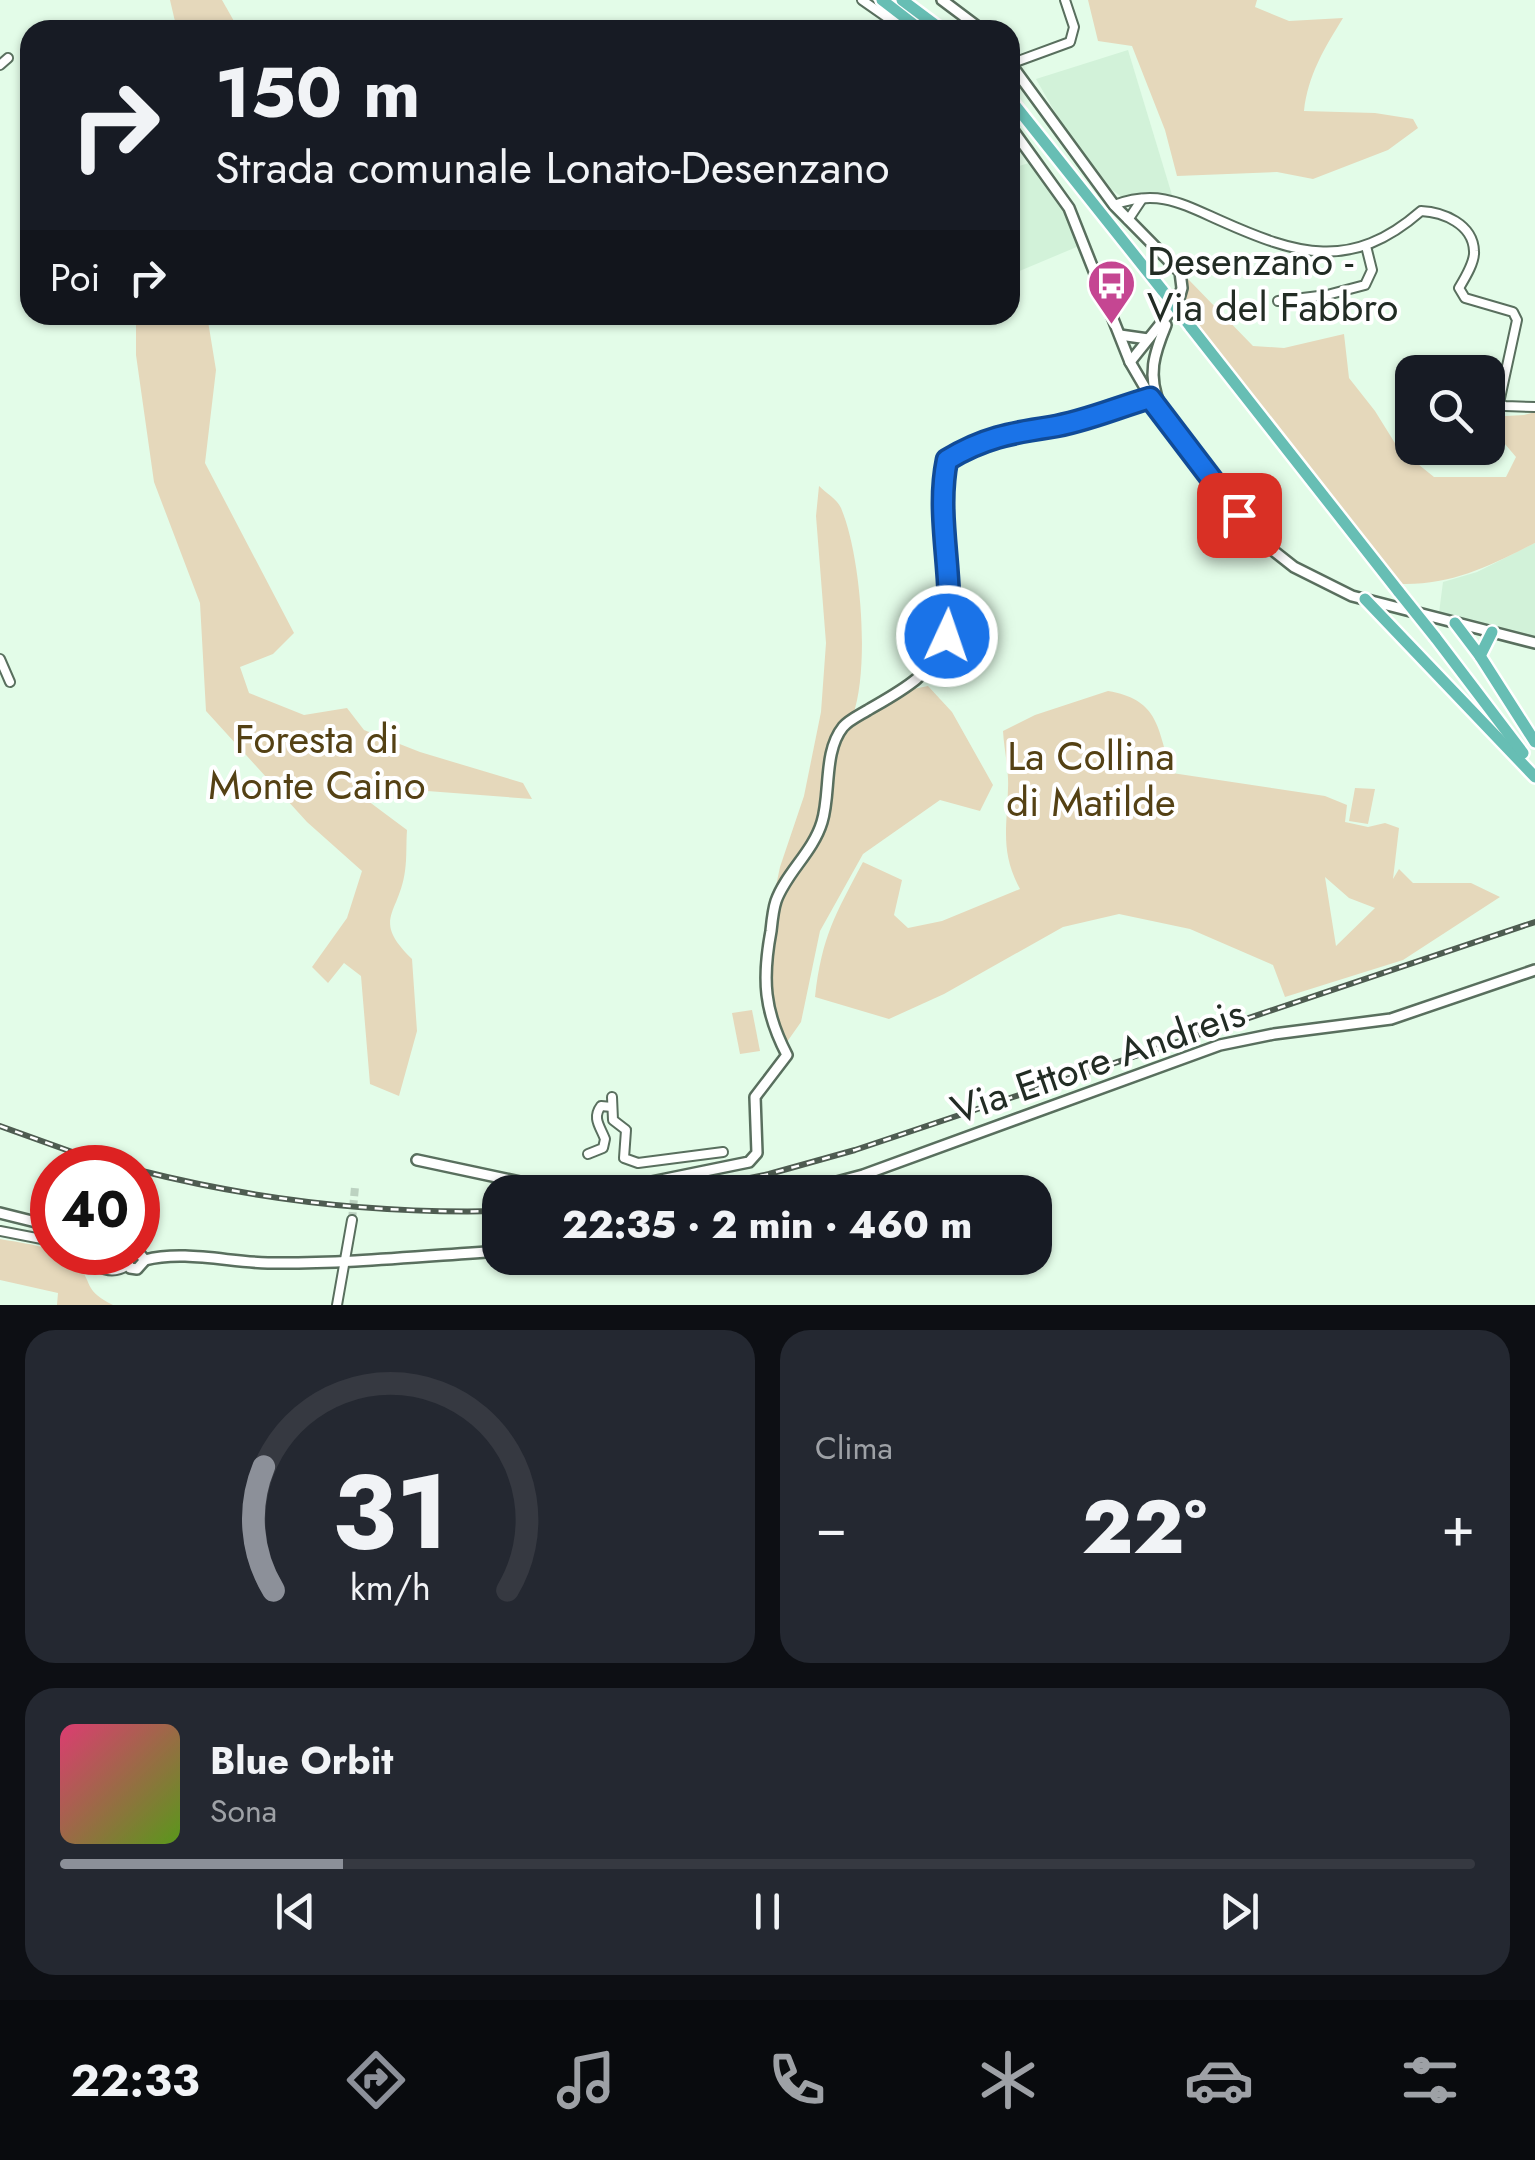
<!DOCTYPE html>
<html lang="it">
<head>
<meta charset="utf-8">
<style>
	:root { --surface:#171b24; --page:#242831; --text:#f1f3f6; --muted:#9ea1a6; --line:#363941; --accent:#8c9099 }
	body { margin:0; font-family:Jost,sans-serif; background:var(--page); color:var(--text); height:100vh; display:flex; flex-direction:column; font-size:38px; white-space:nowrap }
	* { box-sizing:border-box; margin:0 }
	p { font-size:32px; color:var(--muted) }
	.icon { flex:none; width:55px; height:55px; fill:none; stroke:currentColor; stroke-width:2; stroke-linecap:round; stroke-linejoin:round }
	.map { position:relative; height:1305px; overflow:hidden }
	.side { display:flex; flex-direction:column; gap:25px; padding:25px; background:#0d0f14; flex:1 }
	.side>* { flex:none }
	.guide { position:absolute; left:20px; top:20px; width:1000px; height:305px; border-radius:30px; box-shadow:0 2px 8px #0004; background:#171b24; color:var(--text); overflow:hidden }
	.fabs { position:absolute; left:1395px; top:355px; display:grid; gap:20px }
	.fabs a { display:grid; place-items:center; width:110px; height:110px; border-radius:20px; background:var(--surface); box-shadow:0 2px 8px #0004; font-size:50px }
	.speed { position:absolute; left:30px; top:1145px; display:flex; gap:20px; font-size:50px; font-weight:700; text-align:center }
	.speed>* { display:grid; place-content:center; width:130px; height:130px; border-radius:50%; background:var(--surface); box-shadow:0 2px 8px #0004; line-height:1 }
	.speed .limit { border:15px solid #d22; background:#fff; color:#111 }
	.pin { position:absolute; display:grid; place-items:center; width:85px; height:85px; color:#fff; margin:-42px; border-radius:20px; box-shadow:0 5px 15px #0006 }
	.me { position:absolute; width:110px; margin:-55px; rotate:3deg; stroke-linejoin:round; filter:drop-shadow(0 0 8px #0008) }
	.turn { display:flex; align-items:center; gap:35px; height:210px; padding:0 30px; font-size:45px }
	.turn .icon { width:130px; height:130px; stroke-width:2.5 }
	.turn b { display:block; font-size:70px; line-height:85px }
	.then { display:flex; align-items:center; height:95px; padding:0 30px; background:#0003; gap:20px; font-size:38px }
	.big { font-size:75px; font-weight:800; line-height:1.1 }
	.side .tile { flex:1; display:flex; flex-direction:column; justify-content:center; gap:15px; min-width:0; padding:0 35px; border-radius:30px; background:var(--page) }
	.side .dial { align-items:center; gap:0 }
	.dial svg { height:260px; overflow:visible; fill:none; stroke:var(--line); stroke-width:7; stroke-linecap:round; text-anchor:middle }
	.dial text { fill:var(--text); stroke:none }
	.song { display:flex; align-items:center; gap:30px }
	.cover { width:120px; height:120px; border-radius:15px; background:linear-gradient(135deg,hsl(340 70% 55%),hsl(90 70% 35%)) }
	.played { height:10px; border-radius:5px; background:linear-gradient(90deg,var(--accent) 20%,var(--line) 20%) }
	.keys { display:flex; justify-content:space-around; direction:ltr }
	.heat { display:flex; justify-content:space-between; align-items:center; font-size:55px; direction:ltr }
	.side .tiles { flex:1; display:grid; gap:25px; grid-template-columns:1fr 1fr }
	.tile:last-child { grid-column:span 2 }
	.trip { position:absolute; left:482px; top:1175px; width:570px; height:100px; border-radius:30px; background:var(--surface); box-shadow:0 2px 8px #0004; font-weight:800; line-height:100px; text-align:center }
	.menu { display:flex; height:160px; justify-content:space-around; align-items:center; background:#090b0e; color:var(--muted) }
	.menu .icon { width:70px; height:70px }
	.menu .current { color:var(--accent) }
	.menu b { font-size:45px; color:var(--text) }
	.map>svg:first-child { display:block }
</style>
</head>
<body>
<div class="map">
<svg width="1535" height="1305" viewBox="0 0 1535 1305">
	<rect width="100%" height="100%" fill="#e3fce8"/>
	<!-- built -->
	<g fill="#d2f2d9">
		<path d="M1128,50L1172,195L1122,197L1091,175L1036,79Z"/>
		<path d="M1032,162L1064,209L1079,246L1010,275V169Z"/>
		<path d="M1535,543V639L1439,613L1443,582L1477,572Z"/>
	</g>
	<!-- green -->
	<g fill="#e5d8bb" fill-rule="evenodd">
		<path d="M170,0H222L239,30H177Z"/>
		<path d="M1088,0H1257L1255,7L1289,21L1343,18C1324,49 1308,75 1304,111L1375,113L1413,119L1418,128L1388,150L1313,179L1277,172L1177,176L1165,130L1132,46L1098,41Z"/>
		<path d="M1188,279L1253,346L1284,348L1344,334L1349,378L1375,411L1398,448L1434,477H1506L1516,457L1488,424V417L1524,415L1535,412V543C1491,565 1453,585 1402,584L1303,465L1184,308Z"/>
		<path d="M136,315H207L216,370L205,463L294,633L273,654L240,667L249,693L304,715L347,708L364,730L420,752L523,783L532,799L361,786L356,792L407,830C406,843 407,858 405,871C399,915 371,919 412,959L417,1031L399,1096L370,1084L361,976L344,963L328,983L312,967L347,918L362,871L307,822L206,711L200,603L154,482L136,355Z"/>
		<path d="M819,486C826,493 837,499 841,508C861,555 870,667 853,715L888,694L928,686L952,712L993,785L980,811L940,800L863,854L820,931L801,1022L782,1049L767,1022L763,948L780,867L804,796L821,712L826,643L816,516Z"/>
		<path d="M1108,691C1161,700 1157,730 1172,773L1325,796L1347,805L1345,822L1368,827L1385,823L1399,828L1393,879L1399,869L1413,883H1471L1500,897L1403,960L1285,997L1273,965L1190,929L1119,914L1063,927L944,994L889,1019L815,997C822,936 835,915 863,862L902,880L894,915L908,928L942,921L1020,889C1000,852 1007,828 1008,788C1009,770 1004,749 1003,731L1035,715ZM1325,877L1349,898L1375,908L1336,946Z"/>
		<path d="M1355,788L1375,789L1368,824L1349,821Z"/>
		<path d="M752,1010L760,1051L740,1054L732,1013Z"/>
		<path d="M0,1239C26,1244 57,1246 76,1264C95,1283 81,1289 113,1305H57L58,1293L0,1280Z"/>
	</g>
	<g fill="none" stroke-linecap="round" stroke-linejoin="round">
		<!-- minor-tunnel -->
		<path stroke="#bcd2c1" stroke-width="8" stroke-dasharray="8 4" stroke-linecap="butt" d="M352,1220L355,1187"/>
		<defs>
			<g id="minor">
				<path d="M862,0L905,30"/>
				<path d="M1010,64L1070,42L1074,27L1065,0"/>
				<path d="M0,65L8,58"/>
				<path d="M1114,205C1157,189 1181,203 1219,220C1297,255 1351,272 1421,211C1443,212 1473,224 1474,251C1475,262 1465,278 1459,288L1465,298L1513,312L1517,320L1499,403L1505,406L1535,407"/>
				<path d="M1128,220L1142,199"/>
				<path d="M1278,301L1327,295L1365,285L1372,270L1366,246"/>
				<path d="M0,659L10,682"/>
				<path d="M612,1097L613,1120L626,1130L624,1158L638,1163L723,1152"/>
				<path d="M588,1154L603,1148L605,1139C600,1126 592,1118 601,1106L612,1107"/>
				<path d="M0,1231L52,1241"/>
				<path d="M73,1252C92,1263 108,1279 128,1265"/>
				<path d="M337,1305L352,1220"/>
			</g>
			<g id="tertiary">
				<path d="M942,0L982,30"/>
				<path d="M1010,63L1114,205L1180,272L1182,288L1178,302L1130,362"/>
				<path d="M1010,126L1069,208L1130,362L1151,398L1256,537L1294,567L1352,596L1535,643"/>
				<path d="M1120,335L1148,339"/>
				<path d="M1160,405C1147,375 1154,354 1166,325"/>
				<path d="M417,1160L567,1192L607,1191L749,1162L757,1153L755,1097L787,1055C764,1011 762,979 771,931C772,921 773,910 776,901C786,873 813,852 822,822C831,793 823,752 843,727C849,720 860,715 868,710C899,692 931,676 945,641C966,587 934,518 947,460C985,437 1009,434 1051,427C1084,422 1118,407 1151,398"/>
				<path d="M799,1192L863,1175L1220,1045L1274,1034L1391,1019L1535,970"/>
				<path d="M0,1213L52,1226"/>
				<path d="M132,1252L127,1261L130,1268L137,1269L145,1260L138,1252"/>
				<path d="M145,1260C183,1250 228,1262 268,1263C345,1264 423,1256 500,1251"/>
			</g>
			<g id="trunk">
				<path d="M882,0L921,30"/>
				<path d="M902,0L942,30"/>
				<path d="M1010,99L1163,291"/>
				<path d="M1190,326L1399,592"/>
				<path d="M1365,599L1535,777"/>
				<path d="M1455,623L1480,656L1535,742"/>
				<path d="M1435,637L1523,753"/>
				<path d="M1480,656L1492,632"/>
			</g>
		</defs>
		<!-- minor casing -->
		<use href="#minor" stroke="#596f5e" stroke-width="12"/>
		<!-- tertiary casing -->
		<use href="#tertiary" stroke="#596f5e" stroke-width="14"/>
		<!-- trunk casing -->
		<use href="#trunk" stroke="#fff" stroke-width="16"/>
		<!-- minor -->
		<use href="#minor" stroke="#fff" stroke-width="8"/>
		<!-- tertiary -->
		<use href="#tertiary" stroke="#fff" stroke-width="9"/>
		<!-- trunk -->
		<use href="#trunk" stroke="#67beb4" stroke-width="11"/>
		<defs>
			<g id="rail">
				<path d="M0,1126L75,1153L129,1168"/>
				<path d="M138,1170C256,1200 377,1214 500,1211"/>
				<path d="M682,1192L769,1174L855,1150L1535,922"/>
			</g>
		</defs>
		<!-- rail casing -->
		<use href="#rail" stroke="#4e5c51" stroke-width="6"/>
		<!-- rail -->
		<use href="#rail" stroke="#fff" stroke-width="2.5" stroke-dasharray="8" stroke-linecap="butt"/>
		<defs>
			<g id="trunk-bridge">
				<path d="M1163,291L1190,326"/>
				<path d="M1399,592L1435,637"/>
			</g>
		</defs>
		<!-- trunk-bridge casing -->
		<use href="#trunk-bridge" stroke="#fff" stroke-width="16" stroke-linecap="butt"/>
		<!-- trunk-bridge -->
		<use href="#trunk-bridge" stroke="#67beb4" stroke-width="11"/>
	</g>
	<g fill="none" stroke-linecap="round" stroke-linejoin="round">
		<defs>
			<path id="route" d="M947,636C955,578 935,518 947,460C983,438 1011,433 1051,427C1084,422 1118,407 1150,398L1239,515"/>
		</defs>
		<!-- route casing -->
		<use href="#route" stroke="#114b97" stroke-width="25"/>
		<!-- route -->
		<use href="#route" stroke="#1a73e8" stroke-width="18"/>
	</g>
	<!-- icons -->
	<defs>
		<symbol id="bus-pin" viewBox="-11 -11 22 30"><path d="M0 17L-7.5 6A9.5 9.5 0 1 1 7.5 6Z" fill="#c54692" stroke="#fff"/><path d="M-5-6H5V4H4V6H2V4H-2V6H-4V4H-5ZM-3.5-4V0h7V-4ZM-3.5 1.2v1.5H-2V1.2ZM2 1.2v1.5H3.5V1.2Z" fill="#fff"/></symbol>
	</defs>
	<g fill-rule="evenodd">
		<use href="#bus-pin" x="1084" y="256" width="55" height="75"/>
	</g>
	<g text-anchor="middle" dominant-baseline="central" stroke-width="8" stroke-linejoin="round" paint-order="stroke">
		<!-- poi labels -->
		<g font-size="40" fill="#222c24" stroke="#fff" text-anchor="start">
			<text x="1147" y="261">Desenzano -<tspan x="1147" dy="46">Via del Fabbro</tspan></text>
		</g>
		<!-- park labels -->
		<g font-size="40" fill="#544114" stroke="#fff">
			<text x="317" y="739">Foresta di<tspan x="317" dy="46">Monte Caino</tspan></text>
			<text x="1091" y="756">La Collina<tspan x="1091" dy="46">di Matilde</tspan></text>
		</g>
		<!-- street labels -->
		<g font-size="40" fill="#222c24" stroke="#fff">
			<text transform="translate(1098 1061) rotate(-19)">Via Ettore Andreis</text>
		</g>
	</g>
</svg>
<div class="fabs">
<a><svg class="icon" aria-label="search" viewBox="0 0 24 24"><circle cx="10" cy="10" r="6"/><path d="M15 15l6 6"/></svg></a>
</div>
<div class="speed"><div class="limit">40</div></div>
<div class="pin" style="left:1239px;top:515px;background:#d93025"><svg class="icon" aria-label="arrive" viewBox="0 0 24 24"><path d="M6 21V4h12l-3 4 3 4H6"/></svg></div>
<svg class="me" style="left:947px;top:636px" viewBox="-20 -20 40 40"><circle r="17" fill="#1a73e8" stroke="#fff" stroke-width="3"/><path d="M0-11L8 9 0 5-8 9z" fill="#fff"/></svg>
<div class="trip">22:35 · 2 min · 460 m</div>
<div class="guide">
<div class="turn"><svg class="icon" aria-label="right" viewBox="0 0 24 24"><path d="M7 20v-9h11M14 6l5 5-5 5"/></svg><div><b>150 m</b>Strada comunale Lonato-Desenzano</div></div>
<div class="then">Poi<svg class="icon" aria-label="right" viewBox="0 0 24 24"><path d="M7 20v-9h11M14 6l5 5-5 5"/></svg></div>
</div>
</div>
<section class="side">
<div class="tiles">
<div class="tile dial"><svg viewBox="0 0 100 80">
<path d="M14 69A42 42 0 1 1 86 69"/>
<path d="M14 69A42 42 0 0 1 11 31" stroke="#8c9099"/>
<text x="50" y="56" font-size="32" font-weight="700">31</text>
<text x="50" y="72" font-size="11">km/h</text>
</svg></div>
<div class="tile"><p>Clima</p>
<div class="heat"><a>−</a><b class="big">22°</b><a>+</a></div>
</div>
<div class="tile">
<div class="song"><i class="cover"></i><div><b>Blue Orbit</b><p>Sona</p></div></div>
<div class="played"></div>
<div class="keys"><svg class="icon" aria-label="previous" viewBox="0 0 24 24"><path d="M18 5L8 12l10 7zM5 5v14"/></svg><svg class="icon" aria-label="pause" viewBox="0 0 24 24"><path d="M8 5v14M16 5v14"/></svg><svg class="icon" aria-label="next" viewBox="0 0 24 24"><path d="M6 5l10 7-10 7zM19 5v14"/></svg></div>
</div>
</div>
</section>
<nav class="menu">
<b>22:33</b>
<svg class="icon current" aria-label="directions" viewBox="0 0 24 24"><path d="M12 3l9 9-9 9-9-9zM9 14v-3h6M13 9l2 2-2 2"/></svg>
<svg class="icon" aria-label="music" viewBox="0 0 24 24"><path d="M9 18V5l10-2v13"/><circle cx="6" cy="18" r="3"/><circle cx="16" cy="16" r="3"/></svg>
<svg class="icon" aria-label="phone" viewBox="0 0 24 24"><path d="M5 4h4l2 5-3 2q2 4 5 5l2-3 5 2v4C11 20 4 13 5 4z"/></svg>
<svg class="icon" aria-label="climate" viewBox="0 0 24 24"><path d="M12 3v18M4 7l16 10M4 17L20 7"/></svg>
<svg class="icon" aria-label="car" viewBox="0 0 24 24"><path d="M5 17H2v-5l4-1 3-4h7l3 4 3 1v5h-3M9 17h6M6 11h13"/><circle cx="7" cy="17" r="2"/><circle cx="17" cy="17" r="2"/></svg>
<svg class="icon" aria-label="filters" viewBox="0 0 24 24"><path d="M4 7h16M4 17h16"/><circle cx="9" cy="7" r="2"/><circle cx="15" cy="17" r="2"/></svg>
</nav>
</body>
</html>
